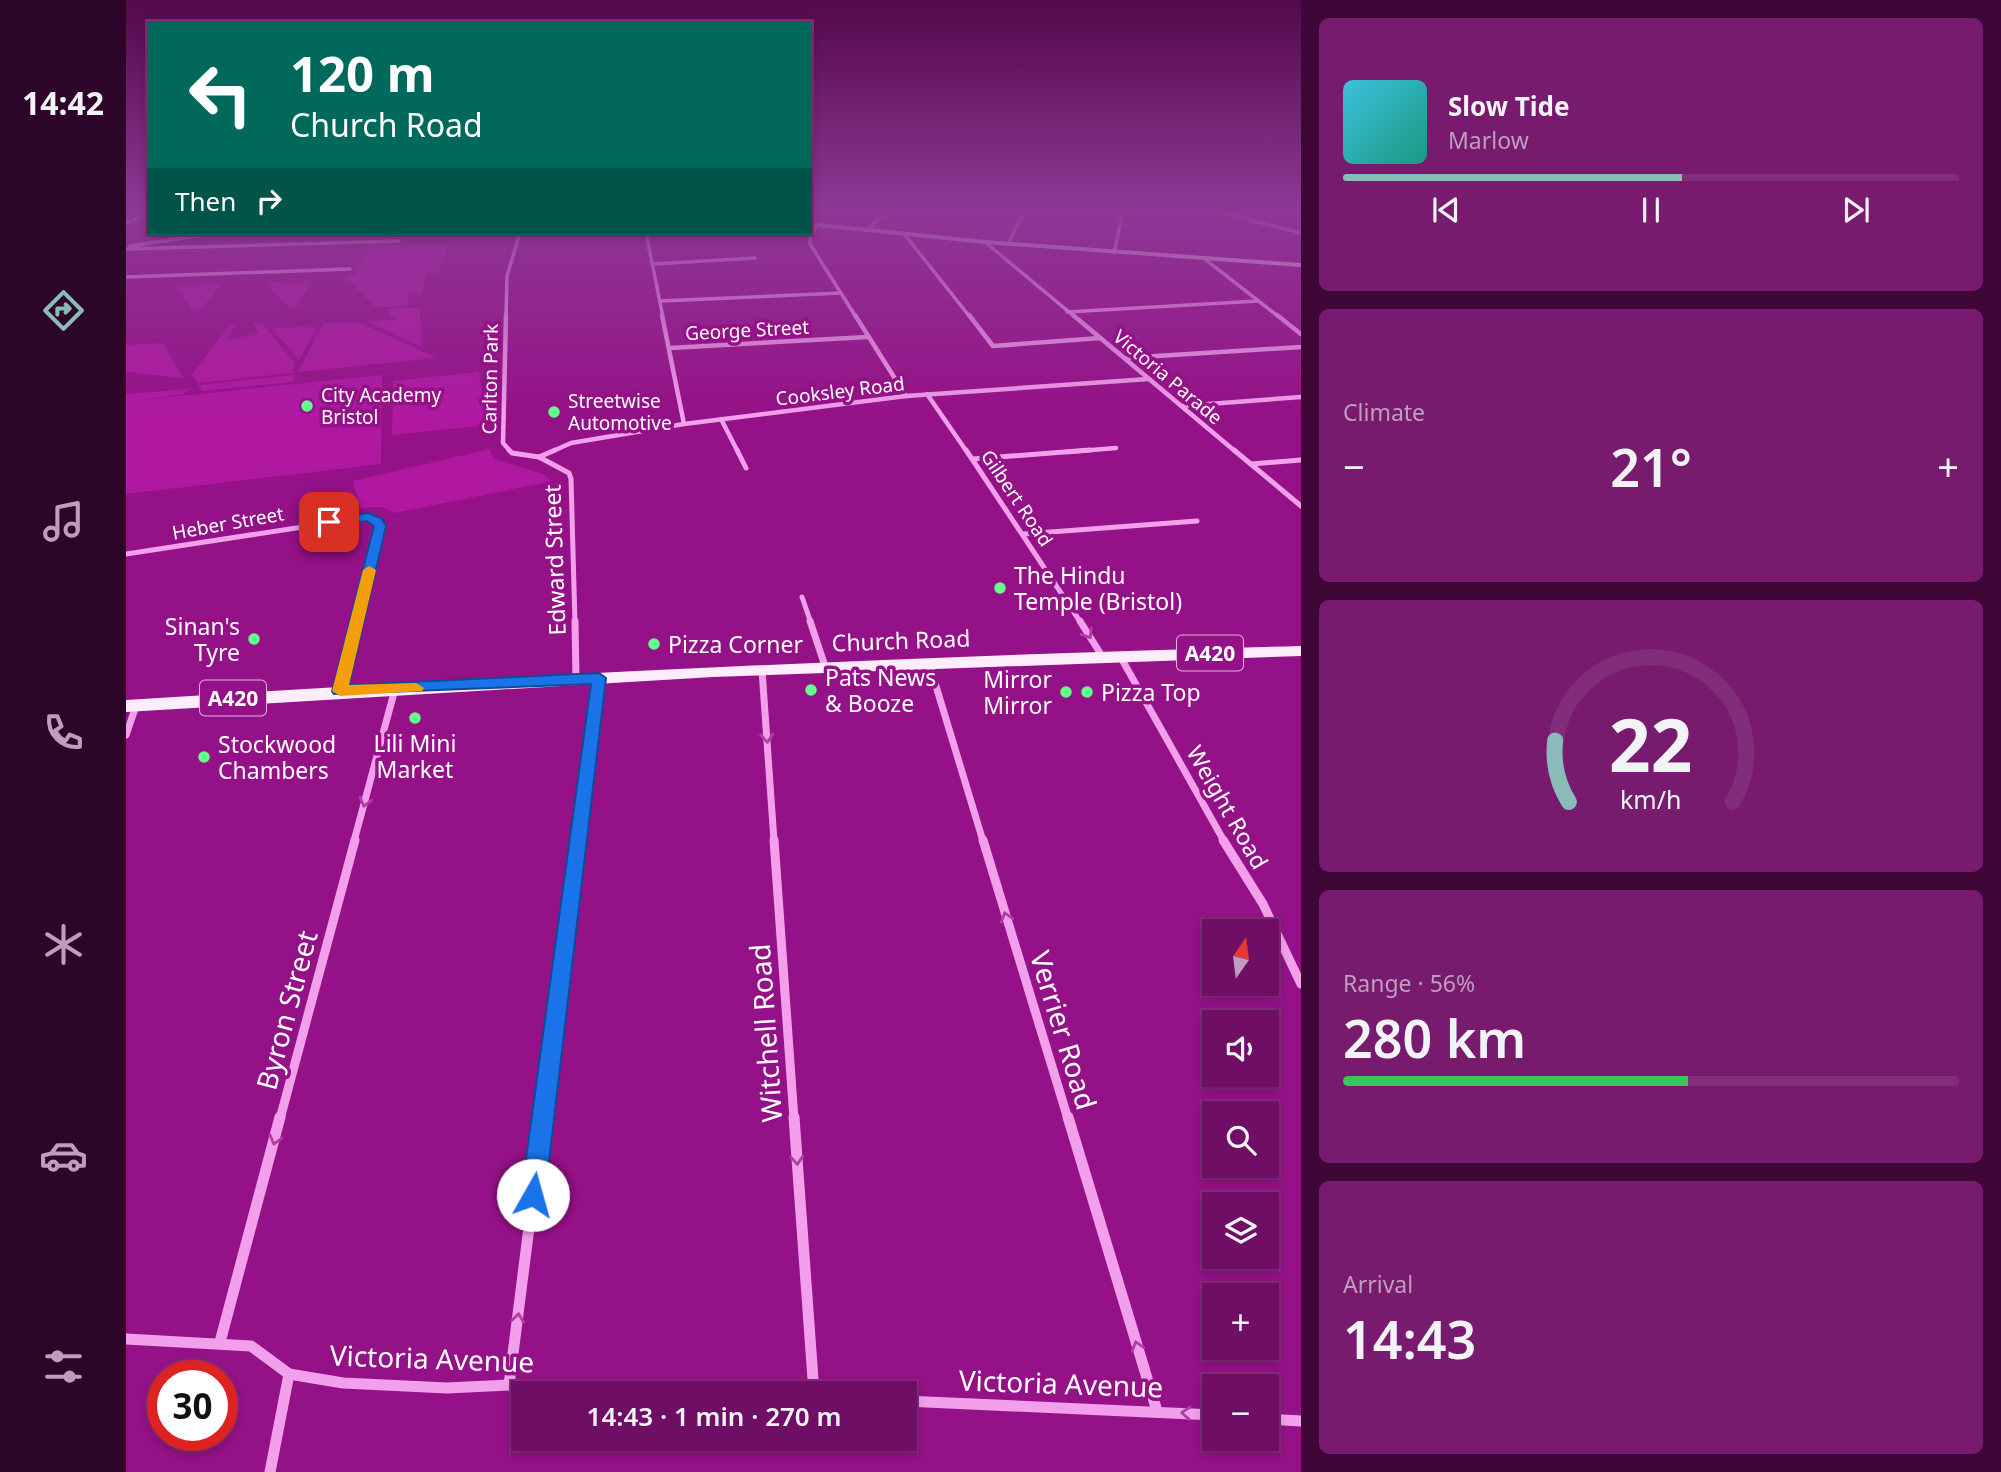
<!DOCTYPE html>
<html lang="en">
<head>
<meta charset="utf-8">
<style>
	:root { --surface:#700d65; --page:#781b6e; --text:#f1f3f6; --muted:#c09cbf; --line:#822d79; --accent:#8bbbb9 }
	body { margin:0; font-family:"Noto Sans",sans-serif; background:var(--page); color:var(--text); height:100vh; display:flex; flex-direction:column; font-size:26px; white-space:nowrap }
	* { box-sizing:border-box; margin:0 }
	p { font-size:23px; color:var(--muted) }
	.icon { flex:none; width:38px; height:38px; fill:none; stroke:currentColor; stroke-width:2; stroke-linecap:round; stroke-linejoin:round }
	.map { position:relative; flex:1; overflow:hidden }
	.sheet { display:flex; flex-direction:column; gap:18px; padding:18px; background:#3e0738; width:700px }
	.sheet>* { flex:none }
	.banner { position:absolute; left:21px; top:21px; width:665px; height:214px; border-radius:0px; box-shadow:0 4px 10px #0003,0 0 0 2px var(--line); background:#00695c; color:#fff; overflow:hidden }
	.needle { width:46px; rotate:14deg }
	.fabs { position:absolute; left:1076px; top:919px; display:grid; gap:14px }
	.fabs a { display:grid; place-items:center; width:77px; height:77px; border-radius:0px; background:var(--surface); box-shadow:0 4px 10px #0003,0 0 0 2px var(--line); font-size:35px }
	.speed { position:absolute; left:21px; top:1360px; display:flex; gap:14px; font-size:35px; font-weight:700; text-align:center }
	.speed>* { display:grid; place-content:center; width:91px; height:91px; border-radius:50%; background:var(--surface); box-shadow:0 4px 10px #0003,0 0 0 2px var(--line); line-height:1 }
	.speed .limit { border:10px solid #d22; background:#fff; color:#111 }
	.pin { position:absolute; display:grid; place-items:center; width:60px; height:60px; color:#fff; margin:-30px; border-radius:14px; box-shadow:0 4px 10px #0006 }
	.me { position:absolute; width:77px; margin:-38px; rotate:7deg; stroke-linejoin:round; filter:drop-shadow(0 0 5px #0008) }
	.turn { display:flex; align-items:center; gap:24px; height:147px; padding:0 28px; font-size:32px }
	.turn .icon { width:91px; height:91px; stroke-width:2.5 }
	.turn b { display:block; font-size:49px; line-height:60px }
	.then { display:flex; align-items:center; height:66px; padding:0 28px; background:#0003; gap:14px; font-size:26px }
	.big { font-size:52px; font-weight:600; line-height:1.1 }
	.sheet .widget { flex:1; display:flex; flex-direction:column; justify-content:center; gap:10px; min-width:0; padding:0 24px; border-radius:10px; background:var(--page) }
	.sheet .dial { align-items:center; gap:0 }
	.dial svg { height:182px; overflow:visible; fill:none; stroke:var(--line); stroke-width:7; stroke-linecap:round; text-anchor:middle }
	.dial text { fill:var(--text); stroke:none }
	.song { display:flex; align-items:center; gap:21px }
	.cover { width:84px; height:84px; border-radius:10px; background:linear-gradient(135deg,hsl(190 70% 55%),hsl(170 70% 35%)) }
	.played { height:7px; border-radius:4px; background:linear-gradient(90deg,var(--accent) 55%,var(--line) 55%) }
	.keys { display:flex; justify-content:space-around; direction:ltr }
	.heat { display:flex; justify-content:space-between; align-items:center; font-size:38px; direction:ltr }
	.charge { height:10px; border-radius:5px; background:linear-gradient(90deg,#34c759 56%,var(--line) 0) }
	.trip { position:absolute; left:385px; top:1381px; width:406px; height:70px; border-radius:0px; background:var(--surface); box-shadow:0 4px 10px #0003,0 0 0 2px var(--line); font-weight:600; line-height:70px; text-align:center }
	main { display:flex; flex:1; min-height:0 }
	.menu { display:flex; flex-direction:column; width:126px; justify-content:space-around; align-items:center; background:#2d0528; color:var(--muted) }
	.menu .icon { width:49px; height:49px }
	.menu .current { color:var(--accent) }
	.menu b { font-size:32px; color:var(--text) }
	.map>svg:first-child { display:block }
</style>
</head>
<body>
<main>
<nav class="menu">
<b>14:42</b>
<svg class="icon current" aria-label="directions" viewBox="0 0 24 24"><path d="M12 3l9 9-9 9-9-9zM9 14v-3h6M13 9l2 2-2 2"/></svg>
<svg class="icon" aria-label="music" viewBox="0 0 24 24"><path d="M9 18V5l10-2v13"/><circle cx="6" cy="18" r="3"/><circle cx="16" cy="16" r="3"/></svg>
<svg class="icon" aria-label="phone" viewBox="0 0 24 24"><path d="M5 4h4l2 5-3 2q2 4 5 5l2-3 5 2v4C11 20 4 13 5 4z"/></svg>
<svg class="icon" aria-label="climate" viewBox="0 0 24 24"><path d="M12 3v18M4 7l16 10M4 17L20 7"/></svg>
<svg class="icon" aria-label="car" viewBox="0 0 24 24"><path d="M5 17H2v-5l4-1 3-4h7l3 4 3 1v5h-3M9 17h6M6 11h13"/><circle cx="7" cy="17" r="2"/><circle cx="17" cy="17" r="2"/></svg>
<svg class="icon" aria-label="filters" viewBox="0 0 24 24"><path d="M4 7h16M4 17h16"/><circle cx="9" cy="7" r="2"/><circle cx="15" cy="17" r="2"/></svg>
</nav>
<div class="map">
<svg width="1175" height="1472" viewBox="0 0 1175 1472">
	<rect width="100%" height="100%" fill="#951187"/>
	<!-- green -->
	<g fill="#b018a2">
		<path d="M323,244L313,273H300L295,294L283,295L281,306L250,307L225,283H218L222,275H228L244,246Z"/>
		<path d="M185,281L170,308H163L141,283Z"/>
		<path d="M95,284L74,311H68L51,286Z"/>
		<path d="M294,308L296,347L239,321L269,320L260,309Z"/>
		<path d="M232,322L311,358L172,372L198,323Z"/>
		<path d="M110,323L101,340L133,334L127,323L136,324L169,363L166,373L72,383L66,375L104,324Z"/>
		<path d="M191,327L173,360L146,328Z"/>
		<path d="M37,343L57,378L0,372V345Z"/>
		<path d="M353,372L361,425L266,435L267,381Z"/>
		<path d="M168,375L166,382L76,391L72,385Z"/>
		<path d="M256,375L255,464L0,494V394L64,389L57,394L16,400Z"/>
		<path d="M364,449L368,459L417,474L427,481L269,513L254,507L234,508L227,481Z"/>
	</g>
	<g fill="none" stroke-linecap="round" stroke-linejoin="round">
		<!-- street-far5 -->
		<g stroke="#f3a0ec" stroke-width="3.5">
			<path d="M1085,210L1175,233"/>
			<path d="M1172,213L1173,210"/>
			<path d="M691,225L684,237V244L730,317"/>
			<path d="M742,230L761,210"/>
			<path d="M520,233L537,317"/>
			<path d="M779,235L844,317"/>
			<path d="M859,242L949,317"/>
			<path d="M882,244L899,210"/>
			<path d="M4,246L91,233"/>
			<path d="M0,249L273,241"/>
			<path d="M988,253L997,210"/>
			<path d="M1080,260L1153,317"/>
			<path d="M527,264L629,258"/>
			<path d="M0,277L224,269"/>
			<path d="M534,301L715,293"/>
			<path d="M941,312L1132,301"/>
			<path d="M380,317L381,276L394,233"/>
		</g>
		<!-- street-far4 -->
		<g stroke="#f3a0ec" stroke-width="4.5">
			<path d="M380,315L377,443L385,452"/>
			<path d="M536,315L558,424"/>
			<path d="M729,315L780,396"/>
			<path d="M843,315L867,346L974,338"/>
			<path d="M947,315L1110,452"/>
			<path d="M1151,315L1175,334"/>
			<path d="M544,348L741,337"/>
			<path d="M999,358L1175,347"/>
			<path d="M801,394L841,452"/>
			<path d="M1056,406L1175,397"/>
			<path d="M595,419L612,452"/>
			<path d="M425,452L445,443L558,424L780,396L1022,379"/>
			<path d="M941,452L990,448"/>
		</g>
		<!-- street-far3 -->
		<g stroke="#f3a0ec" stroke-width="5">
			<path d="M383,450L386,453L413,457L429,450"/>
			<path d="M611,450L620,468"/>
			<path d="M840,450L955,623"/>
			<path d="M1108,450L1175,506"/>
			<path d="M413,457L443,473L445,479L449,623"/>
			<path d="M847,459L964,450"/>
			<path d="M1125,464L1175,460"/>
			<path d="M898,534L1071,521"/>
			<path d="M0,554L242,517L251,520L254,526L230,623"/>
			<path d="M676,597L685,623"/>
		</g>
		<!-- street-far2 -->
		<g stroke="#f3a0ec" stroke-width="7">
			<path d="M449,621L450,679"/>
			<path d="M684,621L699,666"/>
			<path d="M954,621L976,656"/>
			<path d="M994,656L1098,841"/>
			<path d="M803,663L857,841"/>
			<path d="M636,670L648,841"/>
			<path d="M214,691L231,621"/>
			<path d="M0,735L10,706"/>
			<path d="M228,841L269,689"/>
			<path d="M452,841L473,678"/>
		</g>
		<!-- street-far1 -->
		<g stroke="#f3a0ec" stroke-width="9">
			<path d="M648,840L668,1119"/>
			<path d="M857,840L942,1119"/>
			<path d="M1097,840L1137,904L1175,984"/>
			<path d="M154,1119L229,840"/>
			<path d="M417,1119L452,840"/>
		</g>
		<!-- street -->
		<g stroke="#f3a0ec" stroke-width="11">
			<path d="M668,1117L688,1393"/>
			<path d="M942,1117L1031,1411"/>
			<path d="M0,1339L125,1346L163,1374L217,1383L321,1388L383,1385L577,1393"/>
			<path d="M94,1342L154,1117"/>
			<path d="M383,1385L417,1117"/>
			<path d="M779,1401L1088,1415"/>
			<path d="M1141,1419L1175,1421"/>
			<path d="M144,1472L163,1374"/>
		</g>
		<!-- secondary -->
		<path fill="#fdcff8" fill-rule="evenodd" d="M684,222L859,240L1175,263V267L859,244L684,226Z"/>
		<!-- primary -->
		<path fill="#ffecfc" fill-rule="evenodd" d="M1175,646V656L587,677L0,712V700C391,675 783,656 1175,646Z"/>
		<!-- rail -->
		<path stroke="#fff" stroke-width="2.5" stroke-dasharray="6 2.5" stroke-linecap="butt" d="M0,223L23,214"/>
	</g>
	<!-- one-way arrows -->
	<defs><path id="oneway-chevron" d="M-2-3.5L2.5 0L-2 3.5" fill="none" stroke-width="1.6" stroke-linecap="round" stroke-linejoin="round" transform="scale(1.75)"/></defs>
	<g stroke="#b13ca5">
		<use href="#oneway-chevron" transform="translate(962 634) rotate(57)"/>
		<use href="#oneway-chevron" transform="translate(641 738) rotate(86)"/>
		<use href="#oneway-chevron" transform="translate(239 802) rotate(105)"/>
		<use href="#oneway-chevron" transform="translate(880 917) rotate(-107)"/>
		<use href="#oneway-chevron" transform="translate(149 1140) rotate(105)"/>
		<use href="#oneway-chevron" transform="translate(671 1160) rotate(86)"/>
		<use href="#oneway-chevron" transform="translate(392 1318) rotate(-83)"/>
		<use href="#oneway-chevron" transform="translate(1011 1346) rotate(-107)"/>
		<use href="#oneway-chevron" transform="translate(1060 1413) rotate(-176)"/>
	</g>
	<!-- sky -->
	<linearGradient id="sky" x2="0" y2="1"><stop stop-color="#52094a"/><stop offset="0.5" stop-color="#8e3896"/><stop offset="1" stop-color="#8e3896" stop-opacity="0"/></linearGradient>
	<rect width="1175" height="417" fill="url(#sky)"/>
	<!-- route -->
	<path fill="#1a73e8" stroke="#114b97" stroke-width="2" d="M242,513L255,518L260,526L223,685L473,673L480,678L419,1195L416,1203L407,1207L399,1203L395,1195L465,684L208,694L206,691L248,526L241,521L203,526L197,522L203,519Z"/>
	<!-- slow -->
	<path fill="#f59e0b" d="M243,566L250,570L223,685L290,683L298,688L296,691L214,696L206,691L237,570Z"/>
	<!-- markers -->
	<g fill="#62ff8a" stroke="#951187" stroke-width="2.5">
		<circle cx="181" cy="406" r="7"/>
		<circle cx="428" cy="412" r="7"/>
		<circle cx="874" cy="588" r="7"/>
		<circle cx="128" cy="639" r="7"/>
		<circle cx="528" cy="644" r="7"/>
		<circle cx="685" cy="690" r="7"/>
		<circle cx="940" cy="692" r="7"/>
		<circle cx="961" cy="692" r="7"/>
		<circle cx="289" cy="718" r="7"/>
		<circle cx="78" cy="757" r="7"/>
	</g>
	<g text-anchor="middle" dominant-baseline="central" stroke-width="7" stroke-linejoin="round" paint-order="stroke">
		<!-- far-street labels -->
		<g font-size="19" fill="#fff" stroke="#951187">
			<text transform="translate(621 330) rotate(-3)">George Street</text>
			<text transform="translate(1042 377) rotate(40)">Victoria Parade</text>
			<text transform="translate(364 379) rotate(-89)">Carlton Park</text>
			<text transform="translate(714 391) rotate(-7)">Cooksley Road</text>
			<text transform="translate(891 498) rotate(56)">Gilbert Road</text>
			<text transform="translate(102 523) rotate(-10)">Heber Street</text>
		</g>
		<!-- far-poi labels -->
		<g font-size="19" fill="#fff" stroke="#951187" text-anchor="start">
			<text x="195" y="395">City Academy<tspan x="195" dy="22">Bristol</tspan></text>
			<text x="442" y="401">Streetwise<tspan x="442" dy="22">Automotive</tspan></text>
		</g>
		<!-- shield labels -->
		<g fill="#951187" stroke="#dfb8db" stroke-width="2">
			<rect x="1051" y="635.5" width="66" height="35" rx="5"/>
			<rect x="74" y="680.5" width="66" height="35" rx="5"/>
		</g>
		<g font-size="21" font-weight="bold" fill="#fff">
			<text x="1084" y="653">A420</text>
			<text x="107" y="698">A420</text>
		</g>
		<!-- street labels -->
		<g font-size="23" fill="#fff" stroke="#951187">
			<text transform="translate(428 560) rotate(-92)">Edward Street</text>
			<text transform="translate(775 640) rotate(-2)">Church Road</text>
			<text transform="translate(1102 807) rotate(60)">Weight Road</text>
		</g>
		<!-- poi labels -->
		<g font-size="23" fill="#fff" stroke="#951187" text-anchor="start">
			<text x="888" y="575">The Hindu<tspan x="888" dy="26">Temple (Bristol)</tspan></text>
			<text x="114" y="626" text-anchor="end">Sinan's<tspan x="114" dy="26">Tyre</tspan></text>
			<text x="542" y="644">Pizza Corner</text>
			<text x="699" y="677">Pats News<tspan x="699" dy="26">&amp; Booze</tspan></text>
			<text x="926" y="679" text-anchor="end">Mirror<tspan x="926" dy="26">Mirror</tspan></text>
			<text x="975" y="692">Pizza Top</text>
			<text x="289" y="743" text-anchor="middle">Lili Mini<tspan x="289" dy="26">Market</tspan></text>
			<text x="92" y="744">Stockwood<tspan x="92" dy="26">Chambers</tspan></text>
		</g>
		<!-- near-street labels -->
		<g font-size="28" fill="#fff" stroke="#951187">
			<text transform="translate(160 1010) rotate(-75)">Byron Street</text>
			<text transform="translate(938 1030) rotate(73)">Verrier Road</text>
			<text transform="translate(639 1033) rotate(-94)">Witchell Road</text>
			<text transform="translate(306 1358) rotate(2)">Victoria Avenue</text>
			<text transform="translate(935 1383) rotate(2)">Victoria Avenue</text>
		</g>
	</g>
</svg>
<div class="fabs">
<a><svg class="needle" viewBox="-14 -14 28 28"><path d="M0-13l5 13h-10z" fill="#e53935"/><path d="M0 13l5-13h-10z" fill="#c09cbf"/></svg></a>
<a><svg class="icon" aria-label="sound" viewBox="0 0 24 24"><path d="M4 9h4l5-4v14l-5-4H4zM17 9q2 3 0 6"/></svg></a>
<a><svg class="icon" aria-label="search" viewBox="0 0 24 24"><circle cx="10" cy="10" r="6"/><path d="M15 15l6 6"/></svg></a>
<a><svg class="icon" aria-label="layers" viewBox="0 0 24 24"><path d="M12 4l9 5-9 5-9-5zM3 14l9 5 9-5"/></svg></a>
<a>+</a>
<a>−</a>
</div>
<div class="speed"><div class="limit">30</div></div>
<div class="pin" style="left:203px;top:522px;background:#d93025"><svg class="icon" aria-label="arrive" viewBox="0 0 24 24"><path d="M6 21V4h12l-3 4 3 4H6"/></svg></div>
<svg class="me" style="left:407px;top:1195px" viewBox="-20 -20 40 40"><circle r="19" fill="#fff"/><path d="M0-13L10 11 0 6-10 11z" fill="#1a73e8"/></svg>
<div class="trip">14:43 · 1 min · 270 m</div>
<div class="banner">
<div class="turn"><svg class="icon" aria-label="left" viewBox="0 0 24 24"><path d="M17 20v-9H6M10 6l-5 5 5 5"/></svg><div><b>120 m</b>Church Road</div></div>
<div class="then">Then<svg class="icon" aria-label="right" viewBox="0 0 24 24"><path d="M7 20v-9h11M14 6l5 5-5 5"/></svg></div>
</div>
</div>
<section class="sheet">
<div class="widget">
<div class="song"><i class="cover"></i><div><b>Slow Tide</b><p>Marlow</p></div></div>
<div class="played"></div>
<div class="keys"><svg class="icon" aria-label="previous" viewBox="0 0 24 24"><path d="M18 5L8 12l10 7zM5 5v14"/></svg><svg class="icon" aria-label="pause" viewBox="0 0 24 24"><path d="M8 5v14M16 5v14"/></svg><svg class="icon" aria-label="next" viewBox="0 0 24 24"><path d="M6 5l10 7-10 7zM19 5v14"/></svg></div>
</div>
<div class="widget"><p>Climate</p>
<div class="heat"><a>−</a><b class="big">21°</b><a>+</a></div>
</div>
<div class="widget dial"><svg viewBox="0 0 100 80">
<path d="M14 69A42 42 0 1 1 86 69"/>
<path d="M14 69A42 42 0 0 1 8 42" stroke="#8bbbb9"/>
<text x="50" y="56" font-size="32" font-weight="700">22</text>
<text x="50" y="72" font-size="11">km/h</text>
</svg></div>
<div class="widget"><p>Range · 56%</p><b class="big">280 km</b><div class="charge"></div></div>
<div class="widget"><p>Arrival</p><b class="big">14:43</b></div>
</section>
</main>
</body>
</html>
